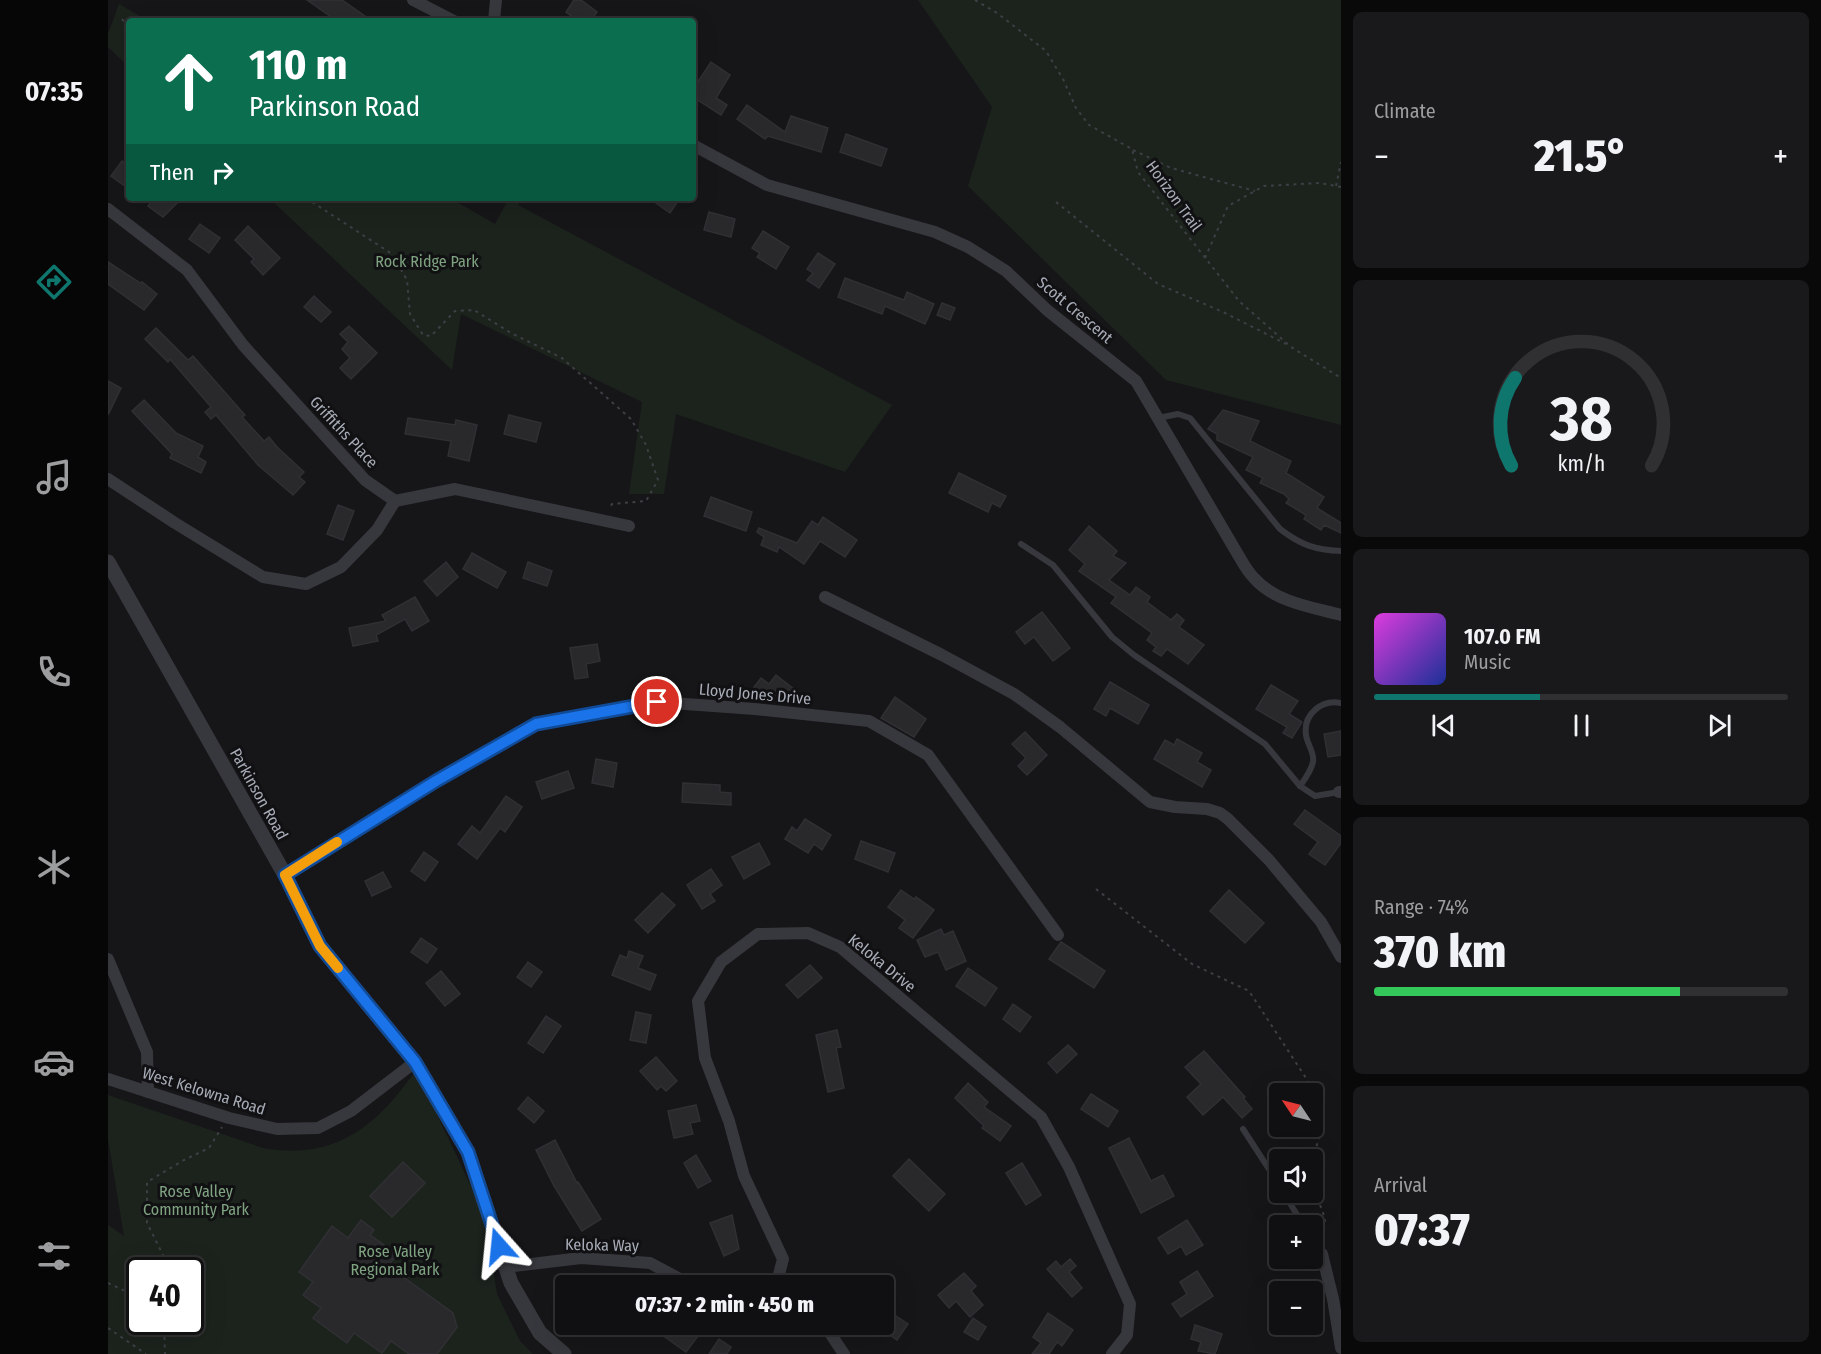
<!DOCTYPE html>
<html lang="en">
<head>
<meta charset="utf-8">
<style>
	:root { --surface:#101012; --page:#19191b; --text:#f1f3f6; --muted:#9c9d9f; --line:#303032; --accent:#0f766e }
	body { margin:0; font-family:"Fira Sans Condensed",sans-serif; background:var(--page); color:var(--text); height:100vh; display:flex; flex-direction:column; font-size:22px; white-space:nowrap }
	* { box-sizing:border-box; margin:0 }
	p { font-size:20px; color:var(--muted) }
	.icon { flex:none; width:33px; height:33px; fill:none; stroke:currentColor; stroke-width:2; stroke-linecap:round; stroke-linejoin:round }
	.map { position:relative; flex:1; overflow:hidden }
	.side { display:flex; flex-direction:column; gap:12px; padding:12px; background:#09090a; width:480px }
	.side>* { flex:none }
	.top-card { position:absolute; left:18px; top:18px; width:570px; height:183px; border-radius:6px; box-shadow:0 6px 24px #0002,0 0 0 2px var(--line); background:#0b6e4f; color:#fff; overflow:hidden }
	.needle { width:39px; rotate:305deg }
	.controls { position:absolute; left:1161px; top:1083px; display:grid; gap:12px }
	.controls a { display:grid; place-items:center; width:54px; height:54px; border-radius:6px; background:var(--surface); box-shadow:0 6px 24px #0002,0 0 0 2px var(--line); font-size:30px }
	.speed { position:absolute; left:18px; top:1257px; display:flex; gap:12px; font-size:30px; font-weight:700; text-align:center }
	.speed>* { display:grid; place-content:center; width:78px; height:78px; border-radius:50%; background:var(--surface); box-shadow:0 6px 24px #0002,0 0 0 2px var(--line); line-height:1 }
	.speed .limit { border:3px solid #111; border-radius:9px; background:#fff; color:#111 }
	.pin { position:absolute; display:grid; place-items:center; width:51px; height:51px; color:#fff; margin:-26px; border:3px solid #fff; border-radius:50%; box-shadow:0 2px 6px #0007 }
	.me { position:absolute; width:66px; margin:-33px; rotate:342deg; stroke-linejoin:round; filter:drop-shadow(0 0 4px #0008) }
	.turn { display:flex; align-items:center; gap:21px; height:126px; padding:0 24px; font-size:27px }
	.turn .icon { width:78px; height:78px; stroke-width:2.5 }
	.turn b { display:block; font-size:42px; line-height:51px }
	.then { display:flex; align-items:center; height:57px; padding:0 24px; background:#0003; gap:12px; font-size:22px }
	.big { font-size:45px; font-weight:800; line-height:1.1 }
	.side .widget { flex:1; display:flex; flex-direction:column; justify-content:center; gap:9px; min-width:0; padding:0 21px; border-radius:9px; background:var(--page) }
	.side .dial { align-items:center; gap:0 }
	.dial svg { height:156px; overflow:visible; fill:none; stroke:var(--line); stroke-width:7; stroke-linecap:round; text-anchor:middle }
	.dial text { fill:var(--text); stroke:none }
	.song { display:flex; align-items:center; gap:18px }
	.cover { width:72px; height:72px; border-radius:9px; background:linear-gradient(135deg,hsl(300 70% 55%),hsl(230 70% 35%)) }
	.played { height:6px; border-radius:3px; background:linear-gradient(90deg,var(--accent) 40%,var(--line) 40%) }
	.keys { display:flex; justify-content:space-around; direction:ltr }
	.heat { display:flex; justify-content:space-between; align-items:center; font-size:33px; direction:ltr }
	.charge { height:9px; border-radius:4px; background:linear-gradient(90deg,#34c759 74%,var(--line) 0) }
	.trip { position:absolute; left:447px; top:1275px; width:339px; height:60px; border-radius:6px; background:var(--surface); box-shadow:0 6px 24px #0002,0 0 0 2px var(--line); font-weight:800; line-height:60px; text-align:center }
	main { display:flex; flex:1; min-height:0 }
	.dock { display:flex; flex-direction:column; width:108px; justify-content:space-around; align-items:center; background:#060607; color:var(--muted) }
	.dock .icon { width:42px; height:42px }
	.dock .selected { color:var(--accent) }
	.dock b { font-size:27px; color:var(--text) }
	.map>svg:first-child { display:block }
</style>
</head>
<body>
<main>
<nav class="dock">
<b>07:35</b>
<svg class="icon selected" aria-label="directions" viewBox="0 0 24 24"><path d="M12 3l9 9-9 9-9-9zM9 14v-3h6M13 9l2 2-2 2"/></svg>
<svg class="icon" aria-label="music" viewBox="0 0 24 24"><path d="M9 18V5l10-2v13"/><circle cx="6" cy="18" r="3"/><circle cx="16" cy="16" r="3"/></svg>
<svg class="icon" aria-label="phone" viewBox="0 0 24 24"><path d="M5 4h4l2 5-3 2q2 4 5 5l2-3 5 2v4C11 20 4 13 5 4z"/></svg>
<svg class="icon" aria-label="climate" viewBox="0 0 24 24"><path d="M12 3v18M4 7l16 10M4 17L20 7"/></svg>
<svg class="icon" aria-label="car" viewBox="0 0 24 24"><path d="M5 17H2v-5l4-1 3-4h7l3 4 3 1v5h-3M9 17h6M6 11h13"/><circle cx="7" cy="17" r="2"/><circle cx="17" cy="17" r="2"/></svg>
<svg class="icon" aria-label="filters" viewBox="0 0 24 24"><path d="M4 7h16M4 17h16"/><circle cx="9" cy="7" r="2"/><circle cx="15" cy="17" r="2"/></svg>
</nav>
<div class="map">
<svg width="1233" height="1354" viewBox="0 0 1233 1354">
	<rect width="100%" height="100%" fill="#161618"/>
	<!-- green -->
	<g fill="#1c231d" fill-rule="evenodd">
		<path d="M810,0H1233V425L1058,380L860,186L884,107Z"/>
		<path d="M11,4L40,21H21V67L0,47V34Z"/>
		<path d="M161,198H342L387,224L401,198H413L410,205L784,405L737,472L568,414L556,494H521L534,402L353,314L344,370Z"/>
		<path d="M308,1070L377,1216L389,1294L412,1341L425,1354H0V1225L16,1236L0,1139V1095L155,1148C227,1161 269,1126 308,1070ZM32,1270H82V1322H32Z"/>
	</g>
	<!-- building -->
	<g fill="#29292c" stroke="#303034" stroke-width="1.5">
		<path d="M199,0H234L264,21H229Z"/>
		<path d="M466,0H473L489,12L483,21H470L458,12Z"/>
		<path d="M603,62L622,75L608,98L619,105L613,115L585,97V89Z"/>
		<path d="M639,105L677,132L683,116L720,128L713,152L660,136L657,139L629,119Z"/>
		<path d="M738,134L779,149L773,166L732,152Z"/>
		<path d="M14,161L21,166V189L3,176Z"/>
		<path d="M46,198H65L70,202L55,217L40,206Z"/>
		<path d="M541,198H572L562,213Z"/>
		<path d="M601,212L627,219L623,237L596,230Z"/>
		<path d="M92,224L112,238L101,253L81,239Z"/>
		<path d="M140,226L172,258L155,275L143,262L146,259L127,240Z"/>
		<path d="M655,231L681,247L668,269L649,257L652,253L644,248Z"/>
		<path d="M710,253L727,264L711,288L699,280L705,273L699,269Z"/>
		<path d="M0,262L32,283L34,282L49,294L36,310L0,284Z"/>
		<path d="M737,278L796,300L799,292L826,304L817,324L777,306L774,314L730,297Z"/>
		<path d="M206,296L223,312L213,322L196,307Z"/>
		<path d="M834,303L847,308L842,320L829,315Z"/>
		<path d="M241,326L269,353L243,379L232,368L242,358L234,349L240,342L232,334Z"/>
		<path d="M48,328L80,360L85,356L137,415L134,417L156,441L161,437L169,447L196,472L191,477L197,482L185,495L150,465L108,415L103,419L97,412L103,407L62,359L60,362L37,339Z"/>
		<path d="M0,381L13,388L0,415Z"/>
		<path d="M36,400L68,433L95,446L90,457L98,462L93,473L62,458L64,454L24,411Z"/>
		<path d="M1115,410L1151,421L1142,441L1183,461L1178,473L1216,497L1209,508L1233,523V533L1216,525L1213,530L1196,519L1198,515L1178,503L1181,499L1176,494L1152,483L1155,478L1138,470L1145,457L1109,440V434L1100,429Z"/>
		<path d="M401,415L433,423L428,442L396,434Z"/>
		<path d="M300,418L347,425L348,420L369,425L361,461L340,456L343,441L297,434Z"/>
		<path d="M851,473L898,496L892,507L884,503L880,512L841,493Z"/>
		<path d="M603,497L644,512L638,531L596,516Z"/>
		<path d="M230,505L246,511L235,540L219,534Z"/>
		<path d="M715,517L749,540L737,557L712,541L696,564L671,547L669,552L653,545L656,537L649,532L651,528L689,543L704,521L710,525Z"/>
		<path d="M981,526L1009,551L1005,556L1018,563L1001,580L1022,595L1028,587L1042,597L1039,602L1063,620L1069,614L1076,620L1071,627L1096,645L1080,664L1059,649L1053,656L1045,651L1048,647L1039,640L1044,633L1003,603L1008,597L971,571L977,564L961,550Z"/>
		<path d="M364,553L398,572L389,588L355,569Z"/>
		<path d="M338,562L350,577L329,596L316,581Z"/>
		<path d="M420,562L444,571L439,586L415,578Z"/>
		<path d="M307,597L321,621L304,631L297,619L268,635L270,641L245,646L241,628L278,621L274,615Z"/>
		<path d="M934,612L962,648L945,661L926,637L917,644L908,632Z"/>
		<path d="M489,644L492,661L478,664L480,677L467,679L462,648Z"/>
		<path d="M668,675L687,690L677,703L664,693L657,702L643,691L653,678L661,684Z"/>
		<path d="M1002,682L1041,705L1030,724L1002,708L998,716L986,709Z"/>
		<path d="M1163,685L1190,701L1181,714L1194,722L1184,738L1175,733L1179,727L1148,709Z"/>
		<path d="M787,697L818,719L806,737L773,718Z"/>
		<path d="M1233,731V755L1220,757L1216,734Z"/>
		<path d="M917,732L939,755L919,775L910,766L918,758L904,744Z"/>
		<path d="M1069,739L1094,753L1089,762L1103,770L1094,787L1046,759L1057,740L1066,745Z"/>
		<path d="M488,759L509,763L505,787L484,783Z"/>
		<path d="M460,771L466,788L434,799L428,782Z"/>
		<path d="M575,783L612,785V792L623,793V805L574,802Z"/>
		<path d="M398,796L414,807L397,832L392,828L369,859L350,844L364,826L372,833Z"/>
		<path d="M1197,810L1233,836V843L1217,865L1201,854L1210,842L1186,824Z"/>
		<path d="M697,819L723,835L714,850L706,844L700,853L677,839L684,827L689,831Z"/>
		<path d="M753,841L787,853L780,872L747,859Z"/>
		<path d="M651,843L662,864L636,879L624,857Z"/>
		<path d="M316,852L330,862L317,881L303,871Z"/>
		<path d="M603,869L614,885L602,894L607,901L594,909L579,885Z"/>
		<path d="M275,872L283,887L264,896L257,881Z"/>
		<path d="M793,890L806,899L808,897L826,910L805,938L791,928L797,920L780,907Z"/>
		<path d="M1121,890L1156,923L1137,943L1102,911Z"/>
		<path d="M554,893L567,905L540,933L527,920Z"/>
		<path d="M833,929L836,935L845,931L858,961L838,970L830,952L817,957L809,940Z"/>
		<path d="M313,938L329,949L319,963L303,952Z"/>
		<path d="M953,942L997,971L986,988L941,959Z"/>
		<path d="M521,951L535,956L530,968L548,975L542,990L504,975L512,955L519,958Z"/>
		<path d="M420,962L434,972L423,987L409,977Z"/>
		<path d="M702,965L714,978L690,998L678,985Z"/>
		<path d="M860,968L889,988L877,1006L848,986Z"/>
		<path d="M333,971L352,994L337,1006L318,983Z"/>
		<path d="M905,1004L923,1017L912,1032L895,1019Z"/>
		<path d="M528,1012L543,1015L538,1043L522,1040Z"/>
		<path d="M438,1016L453,1026L435,1053L420,1043Z"/>
		<path d="M729,1030L733,1047L728,1048L736,1088L720,1092L708,1035Z"/>
		<path d="M960,1045L969,1054L949,1073L940,1063Z"/>
		<path d="M1096,1051L1137,1097L1135,1098L1144,1109L1134,1118L1115,1097L1095,1115L1079,1097L1093,1084L1077,1067Z"/>
		<path d="M548,1057L569,1081L558,1091L553,1086L549,1090L532,1071Z"/>
		<path d="M860,1083L880,1102L876,1107L903,1126L892,1141L874,1128L876,1126L847,1098Z"/>
		<path d="M983,1094L1010,1111L1000,1127L973,1109Z"/>
		<path d="M420,1097L436,1111L426,1123L410,1109Z"/>
		<path d="M588,1105L592,1121L582,1123L585,1134L566,1138L560,1111Z"/>
		<path d="M1021,1138L1043,1181L1055,1175L1066,1196L1033,1213L1001,1148Z"/>
		<path d="M447,1140L469,1183L470,1182L493,1219L474,1231L446,1186L428,1150Z"/>
		<path d="M588,1155L603,1181L590,1188L576,1163Z"/>
		<path d="M801,1159L837,1194L821,1211L785,1176Z"/>
		<path d="M295,1162L317,1183L284,1217L262,1196Z"/>
		<path d="M914,1163L933,1195L918,1205L898,1173Z"/>
		<path d="M624,1215L631,1249L616,1256L602,1223Z"/>
		<path d="M253,1220L266,1230L262,1235L289,1254L280,1266L345,1313L349,1327L329,1354H301L283,1341L274,1353L246,1333L239,1343L205,1318L213,1308L195,1295L205,1282L191,1272L224,1226L240,1238Z"/>
		<path d="M1079,1220L1095,1245L1078,1255L1073,1246L1060,1254L1050,1238Z"/>
		<path d="M962,1259L968,1266L961,1272L974,1288L964,1297L939,1269L948,1261L953,1267Z"/>
		<path d="M1089,1271L1105,1296L1073,1317L1064,1304L1079,1294L1072,1282Z"/>
		<path d="M856,1273L868,1286L863,1291L875,1305L862,1317L848,1301L841,1308L830,1295Z"/>
		<path d="M776,1308L800,1324L789,1340L776,1331Z"/>
		<path d="M940,1313L965,1330L954,1346L949,1342L941,1354H924L933,1343L925,1337Z"/>
		<path d="M865,1318L878,1327L870,1340L856,1332Z"/>
		<path d="M565,1324H574L590,1336L578,1352L557,1337Z"/>
		<path d="M1087,1325L1114,1334L1107,1354L1090,1351L1093,1342L1083,1339Z"/>
		<path d="M611,1339L623,1347L619,1354H601Z"/>
	</g>
	<g fill="none" stroke-linecap="round" stroke-linejoin="round">
		<!-- path -->
		<g stroke="#3d3f44" stroke-width="2" stroke-dasharray="3 4.5" stroke-linecap="butt">
			<path d="M867,0L889,13L938,51L955,79L968,108L981,125L1024,149L1030,172L1131,301L1183,347L1233,378"/>
			<path d="M14,19L21,28"/>
			<path d="M1025,150L1063,168L1147,191"/>
			<path d="M1228,186L1233,162"/>
			<path d="M198,198L284,254L299,280L302,314L315,335L323,336L347,311L366,310L403,333L454,358L523,419L538,445L550,480L538,501L504,504L501,509"/>
			<path d="M948,202L1050,284L1115,312L1178,344"/>
			<path d="M1097,258L1120,206L1156,186L1212,183L1233,187"/>
			<path d="M988,889L1084,964L1141,991L1215,1104L1214,1129L1204,1160"/>
			<path d="M1204,1184L1217,1218L1215,1240"/>
			<path d="M51,1270L57,1259L39,1223V1182L76,1160L101,1148L114,1127"/>
			<path d="M0,1283L19,1292L32,1288"/>
			<path d="M56,1322L57,1354"/>
			<path d="M0,1328L38,1354"/>
		</g>
		<!-- service -->
		<g stroke="#37383d" stroke-width="6">
			<path d="M1050,418L1070,414L1082,418L1172,529C1193,545 1207,550 1233,551"/>
			<path d="M913,544L945,565L1004,637L1026,655L1157,744L1192,786L1207,796L1231,792"/>
			<path d="M1192,786C1197,779 1203,771 1205,762C1207,753 1199,744 1198,735C1195,714 1214,699 1233,703"/>
			<path d="M1135,1129L1172,1186"/>
			<path d="M1175,1192L1196,1226"/>
			<path d="M1204,1239L1214,1254"/>
		</g>
		<!-- minor -->
		<g stroke="#37383d" stroke-width="12">
			<path d="M305,0L346,21"/>
			<path d="M386,21L388,0"/>
			<path d="M585,145L659,185L827,232L860,247L898,271L939,310L1028,381L1132,558C1136,565 1140,572 1146,578C1167,602 1203,607 1233,615"/>
			<path d="M0,209L79,270L135,345L257,480L287,501L347,489L521,526"/>
			<path d="M0,479L67,523L155,577L198,584L233,567L269,530L287,501"/>
			<path d="M717,597L834,655L906,694L952,727L1042,802L1067,807L1099,809L1112,813L1120,819L1161,860L1213,922L1233,957"/>
			<path d="M1231,792H1233"/>
			<path d="M177,875L328,781L428,724L549,702L647,709L761,721L820,755L950,935"/>
			<path d="M0,959L39,1052L40,1092"/>
			<path d="M0,1079L121,1118L169,1129L210,1128L243,1111L307,1062"/>
			<path d="M1214,1254L1225,1299L1233,1348"/>
			<path d="M398,1267L473,1258L542,1263L585,1286"/>
			<path d="M668,1286L675,1259L636,1176L621,1121L597,1058L590,1001L613,962L650,934L700,933L732,947L933,1117L961,1167L1022,1304L1019,1335L1004,1354"/>
			<path d="M716,1324L736,1354"/>
		</g>
		<!-- tertiary -->
		<path stroke="#37383d" stroke-width="15" d="M0,562L177,875L212,946L307,1062L360,1152L403,1283L432,1333L456,1354"/>
	</g>
	<g fill="none" stroke-linecap="round" stroke-linejoin="round">
		<defs>
			<path id="route" d="M391,1246L360,1152L307,1062L212,946L177,875L328,781L428,724L549,702"/>
		</defs>
		<!-- route casing -->
		<use href="#route" stroke="#114b97" stroke-width="15"/>
		<!-- route -->
		<use href="#route" stroke="#1a73e8" stroke-width="10"/>
		<!-- slow -->
		<path stroke="#f59e0b" stroke-width="10" d="M229,842L177,875L212,946L230,968"/>
	</g>
	<g text-anchor="middle" dominant-baseline="central" stroke-width="6" stroke-linejoin="round" paint-order="stroke">
		<!-- street labels -->
		<g font-size="16" fill="#a8adb8" stroke="#111113">
			<text transform="translate(1066 196) rotate(54)">Horizon Trail</text>
			<text transform="translate(967 310) rotate(40)">Scott Crescent</text>
			<text transform="translate(236 432) rotate(47)">Griffiths Place</text>
			<text transform="translate(647 694) rotate(5)">Lloyd Jones Drive</text>
			<text transform="translate(151 794) rotate(61)">Parkinson Road</text>
			<text transform="translate(774 963) rotate(39)">Keloka Drive</text>
			<text transform="translate(96 1091) rotate(17)">West Kelowna Road</text>
			<text transform="translate(494 1245) rotate(1)">Keloka Way</text>
		</g>
		<!-- park labels -->
		<g font-size="16" fill="#7fa381" stroke="#111113">
			<text x="319" y="261">Rock Ridge Park</text>
			<text x="88" y="1191">Rose Valley<tspan x="88" dy="18">Community Park</tspan></text>
			<text x="287" y="1251">Rose Valley<tspan x="287" dy="18">Regional Park</tspan></text>
		</g>
	</g>
</svg>
<div class="controls">
<a><svg class="needle" viewBox="-14 -14 28 28"><path d="M0-13l5 13h-10z" fill="#e53935"/><path d="M0 13l5-13h-10z" fill="#9c9d9f"/></svg></a>
<a><svg class="icon" aria-label="sound" viewBox="0 0 24 24"><path d="M4 9h4l5-4v14l-5-4H4zM17 9q2 3 0 6"/></svg></a>
<a>+</a>
<a>−</a>
</div>
<div class="speed"><div class="limit">40</div></div>
<div class="pin" style="left:549px;top:702px;background:#d93025"><svg class="icon" aria-label="arrive" viewBox="0 0 24 24"><path d="M6 21V4h12l-3 4 3 4H6"/></svg></div>
<svg class="me" style="left:391px;top:1246px" viewBox="-20 -20 40 40"><path d="M0-17L14 15 0 8-14 15z" fill="#1a73e8" stroke="#fff" stroke-width="4"/></svg>
<div class="trip">07:37 · 2 min · 450 m</div>
<div class="top-card">
<div class="turn"><svg class="icon" aria-label="ahead" viewBox="0 0 24 24"><path d="M12 20V5M6 11l6-6 6 6"/></svg><div><b>110 m</b>Parkinson Road</div></div>
<div class="then">Then<svg class="icon" aria-label="right" viewBox="0 0 24 24"><path d="M7 20v-9h11M14 6l5 5-5 5"/></svg></div>
</div>
</div>
<section class="side">
<div class="widget"><p>Climate</p>
<div class="heat"><a>−</a><b class="big">21.5°</b><a>+</a></div>
</div>
<div class="widget dial"><svg viewBox="0 0 100 80">
<path d="M14 69A42 42 0 1 1 86 69"/>
<path d="M14 69A42 42 0 0 1 16 24" stroke="#0f766e"/>
<text x="50" y="56" font-size="32" font-weight="700">38</text>
<text x="50" y="72" font-size="11">km/h</text>
</svg></div>
<div class="widget">
<div class="song"><i class="cover"></i><div><b>107.0 FM</b><p>Music</p></div></div>
<div class="played"></div>
<div class="keys"><svg class="icon" aria-label="previous" viewBox="0 0 24 24"><path d="M18 5L8 12l10 7zM5 5v14"/></svg><svg class="icon" aria-label="pause" viewBox="0 0 24 24"><path d="M8 5v14M16 5v14"/></svg><svg class="icon" aria-label="next" viewBox="0 0 24 24"><path d="M6 5l10 7-10 7zM19 5v14"/></svg></div>
</div>
<div class="widget"><p>Range · 74%</p><b class="big">370 km</b><div class="charge"></div></div>
<div class="widget"><p>Arrival</p><b class="big">07:37</b></div>
</section>
</main>
</body>
</html>
